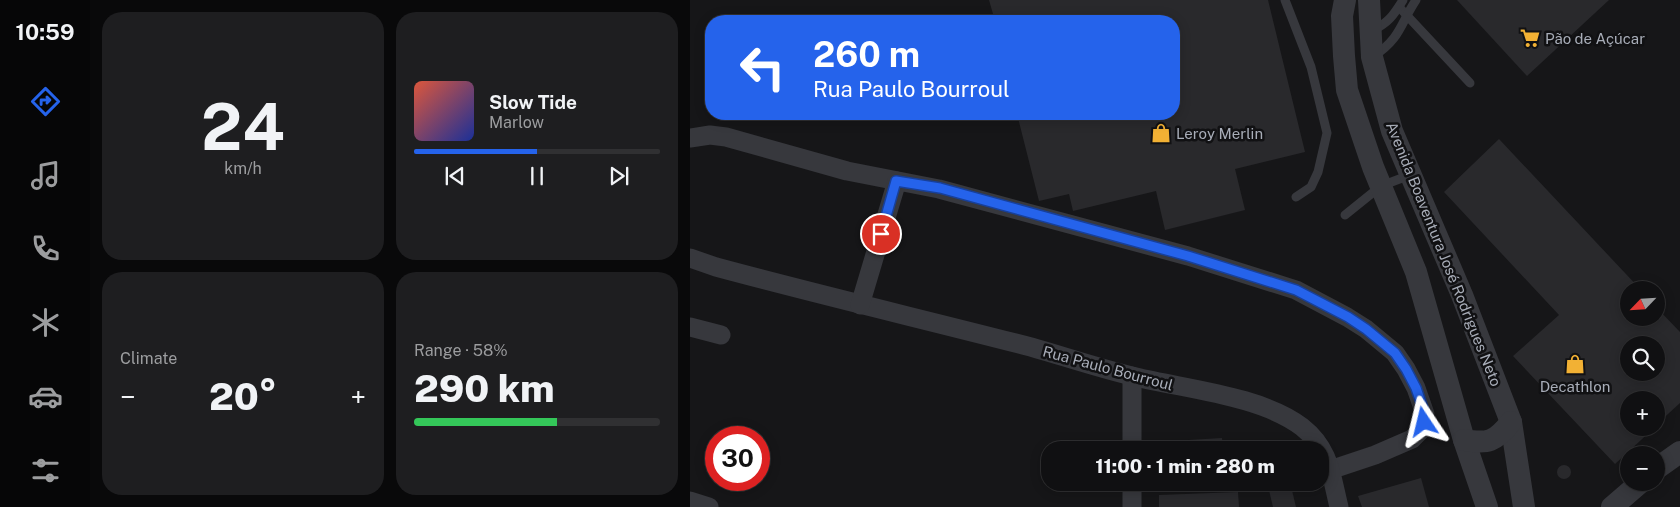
<!DOCTYPE html>
<html lang="en">
<head>
<meta charset="utf-8">
<style>
	:root { --surface:#101012; --page:#1e1e20; --text:#f1f3f6; --muted:#9c9d9f; --line:#303032; --accent:#2563eb }
	body { margin:0; font-family:"Public Sans",sans-serif; background:var(--page); color:var(--text); height:100vh; display:flex; flex-direction:column; font-size:19px; white-space:nowrap }
	* { box-sizing:border-box; margin:0 }
	p { font-size:16px; color:var(--muted) }
	.icon { flex:none; width:28px; height:28px; fill:none; stroke:currentColor; stroke-width:2; stroke-linecap:round; stroke-linejoin:round }
	.map { position:relative; flex:1; overflow:hidden }
	.details { display:flex; flex-direction:column; gap:12px; padding:12px; background:#09090a; width:600px }
	.details>* { flex:none }
	.top-card { position:absolute; left:15px; top:15px; width:475px; height:105px; border-radius:20px; box-shadow:0 2px 12px #0003,0 0 0 1px var(--line); background:#2563eb; color:#fff; overflow:hidden }
	.needle { width:32px; rotate:245deg }
	.tools { position:absolute; left:930px; top:281px; display:grid; gap:10px }
	.tools a { display:grid; place-items:center; width:45px; height:45px; border-radius:50%; background:var(--surface); box-shadow:0 2px 12px #0003,0 0 0 1px var(--line); font-size:25px }
	.speed { position:absolute; left:15px; top:426px; display:flex; gap:10px; font-size:25px; font-weight:700; text-align:center }
	.speed>* { display:grid; place-content:center; width:65px; height:65px; border-radius:50%; background:var(--surface); box-shadow:0 2px 12px #0003,0 0 0 1px var(--line); line-height:1 }
	.speed .limit { border:8px solid #d22; background:#fff; color:#111 }
	.pin { position:absolute; display:grid; place-items:center; width:42px; height:42px; color:#fff; margin:-21px; border:2px solid #fff; border-radius:50%; box-shadow:0 1px 5px #0007 }
	.me { position:absolute; width:55px; margin:-28px; rotate:350deg; stroke-linejoin:round; filter:drop-shadow(0 0 4px #0008) }
	.turn { display:flex; align-items:center; gap:18px; height:105px; padding:0 25px; font-size:22px }
	.turn .icon { width:65px; height:65px; stroke-width:2.5 }
	.turn b { display:block; font-size:35px; line-height:42px }
	.big { font-size:38px; font-weight:800; line-height:1.1 }
	.details .tile { flex:1; display:flex; flex-direction:column; justify-content:center; gap:8px; min-width:0; padding:0 18px; border-radius:20px; background:var(--page) }
	.details .dial { align-items:center; gap:0 }
	.dial b { font-size:65px; line-height:1 }
	.song { display:flex; align-items:center; gap:15px }
	.cover { width:60px; height:60px; border-radius:8px; background:linear-gradient(135deg,hsl(10 70% 55%),hsl(230 70% 35%)) }
	.played { height:5px; border-radius:2px; background:linear-gradient(90deg,var(--accent) 50%,var(--line) 50%) }
	.keys { display:flex; justify-content:space-around; direction:ltr }
	.heat { display:flex; justify-content:space-between; align-items:center; font-size:28px; direction:ltr }
	.charge { height:8px; border-radius:4px; background:linear-gradient(90deg,#34c759 58%,var(--line) 0) }
	.details .tiles { flex:1; display:grid; gap:12px; grid-template-columns:repeat(2,1fr) }
	.trip { position:absolute; left:351px; top:441px; width:288px; height:50px; border-radius:20px; background:var(--surface); box-shadow:0 2px 12px #0003,0 0 0 1px var(--line); font-weight:800; line-height:50px; text-align:center }
	main { display:flex; flex:1; min-height:0 }
	.tab-bar { display:flex; flex-direction:column; width:90px; justify-content:space-around; align-items:center; background:#060607; color:var(--muted) }
	.tab-bar .icon { width:35px; height:35px }
	.tab-bar .active { color:var(--accent) }
	.tab-bar b { font-size:22px; color:var(--text) }
	.map>svg:first-child { display:block }
</style>
</head>
<body>
<main>
<nav class="tab-bar">
<b>10:59</b>
<svg class="icon active" aria-label="directions" viewBox="0 0 24 24"><path d="M12 3l9 9-9 9-9-9zM9 14v-3h6M13 9l2 2-2 2"/></svg>
<svg class="icon" aria-label="music" viewBox="0 0 24 24"><path d="M9 18V5l10-2v13"/><circle cx="6" cy="18" r="3"/><circle cx="16" cy="16" r="3"/></svg>
<svg class="icon" aria-label="phone" viewBox="0 0 24 24"><path d="M5 4h4l2 5-3 2q2 4 5 5l2-3 5 2v4C11 20 4 13 5 4z"/></svg>
<svg class="icon" aria-label="climate" viewBox="0 0 24 24"><path d="M12 3v18M4 7l16 10M4 17L20 7"/></svg>
<svg class="icon" aria-label="car" viewBox="0 0 24 24"><path d="M5 17H2v-5l4-1 3-4h7l3 4 3 1v5h-3M9 17h6M6 11h13"/><circle cx="7" cy="17" r="2"/><circle cx="17" cy="17" r="2"/></svg>
<svg class="icon" aria-label="filters" viewBox="0 0 24 24"><path d="M4 7h16M4 17h16"/><circle cx="9" cy="7" r="2"/><circle cx="15" cy="17" r="2"/></svg>
</nav>
<section class="details">
<div class="tiles">
<div class="tile dial"><b>24</b><p>km/h</p></div>
<div class="tile">
<div class="song"><i class="cover"></i><div><b>Slow Tide</b><p>Marlow</p></div></div>
<div class="played"></div>
<div class="keys"><svg class="icon" aria-label="previous" viewBox="0 0 24 24"><path d="M18 5L8 12l10 7zM5 5v14"/></svg><svg class="icon" aria-label="pause" viewBox="0 0 24 24"><path d="M8 5v14M16 5v14"/></svg><svg class="icon" aria-label="next" viewBox="0 0 24 24"><path d="M6 5l10 7-10 7zM19 5v14"/></svg></div>
</div>
<div class="tile"><p>Climate</p>
<div class="heat"><a>−</a><b class="big">20°</b><a>+</a></div>
</div>
<div class="tile"><p>Range · 58%</p><b class="big">290 km</b><div class="charge"></div></div>
</div>
</section>
<div class="map">
<svg width="990" height="507" viewBox="0 0 990 507">
	<rect width="100%" height="100%" fill="#161618"/>
	<!-- building -->
	<g fill="#29292c" fill-rule="evenodd">
		<path d="M299,0H578L615,152L545,169L555,210L475,230L466,191L383,211L379,194L349,201L327,114H484V21H305Z"/>
		<path d="M767,0H919L837,76Z"/>
		<path d="M809,139L951,290H939V318H966V307L990,332V403L966,425V400H939V428H964L925,464L823,356L869,315L754,192ZM939,345H966V372H939Z"/>
		<path d="M532,438L533,450H465V442Z"/>
		<circle cx="874" cy="472" r="7"/>
		<path d="M731,478L739,507H672L668,496Z"/>
		<path d="M577,482H600L606,507H583Z"/>
		<path d="M548,492L549,507H469V495Z"/>
	</g>
	<g fill="none" stroke-linecap="round" stroke-linejoin="round">
		<!-- service -->
		<g stroke="#37383d" stroke-width="9">
			<path d="M595,0L621,67L637,133L628,172L621,187L606,197"/>
			<path d="M709,7L780,83"/>
			<path d="M682,31C699,22 703,16 713,0"/>
			<path d="M684,56C711,38 710,24 726,0"/>
			<path d="M655,215L691,186L720,175"/>
		</g>
		<!-- minor -->
		<g stroke="#37383d" stroke-width="19">
			<path d="M0,138L20,135L36,137L157,171L249,189L498,256L606,290L657,317L676,329L705,353L716,369L726,388L735,414L734,422L730,431L722,439L685,455L640,470"/>
			<path d="M0,258L26,267C130,295 236,320 341,347C376,357 411,369 446,377C495,389 572,396 612,427C640,449 641,475 649,507"/>
			<path d="M170,305L207,181"/>
			<path d="M0,327L31,335"/>
			<path d="M442,376V450"/>
			<path d="M442,482V507"/>
			<path d="M0,501L19,507"/>
		</g>
		<!-- tertiary -->
		<g stroke="#37383d" stroke-width="22">
			<path d="M655,0L652,16L654,56L657,90L683,167L726,272L774,440L797,507"/>
			<path d="M679,0L682,57L702,131L772,295L821,422L834,507"/>
			<path d="M774,440C798,444 805,442 821,422"/>
			<path d="M966,469L990,452"/>
			<path d="M922,507L951,482"/>
		</g>
	</g>
	<g fill="none" stroke-linecap="round" stroke-linejoin="round">
		<defs>
			<path id="route" d="M191,234L206,181L250,188L498,256L606,290L658,317L676,329L705,353L716,369L726,388L735,414L734,422"/>
		</defs>
		<!-- route casing -->
		<use href="#route" stroke="#184099" stroke-width="12"/>
		<!-- route -->
		<use href="#route" stroke="#2563eb" stroke-width="9"/>
	</g>
	<!-- icons -->
	<defs>
		<symbol id="supermarket-bare" viewBox="-9 -9 18 18"><path d="M-6-5.5h2.5l.6 2H6L4.5 2H-2.5L-4.4-4H-6ZM-1.5 3.2a1.3 1.3 0 1 0 .1 0ZM3 3.2a1.3 1.3 0 1 0 .1 0Z" fill="#f2b134" stroke="#111113" stroke-width="2.5" paint-order="stroke"/></symbol>
		<symbol id="shop-bare" viewBox="-9 -9 18 18"><path d="M-5-2.5h2.3a2.7 3.5 0 0 1 5.4 0H5L5.5 6h-11ZM-1.5-2.5h3a1.5 2.3 0 0 0-3 0Z" fill="#f2b134" stroke="#111113" stroke-width="2.5" paint-order="stroke"/></symbol>
	</defs>
	<g fill-rule="evenodd">
		<use href="#supermarket-bare" x="826" y="24" width="28" height="28"/>
		<use href="#shop-bare" x="457" y="119" width="28" height="28"/>
		<use href="#shop-bare" x="871" y="350" width="28" height="28"/>
	</g>
	<g text-anchor="middle" dominant-baseline="central" stroke-width="5" stroke-linejoin="round" paint-order="stroke">
		<!-- poi labels -->
		<g font-size="15" fill="#a8adb8" stroke="#111113" text-anchor="start">
			<text x="855" y="38">Pão de Açúcar</text>
			<text x="486" y="133">Leroy Merlin</text>
			<text x="885" y="386" text-anchor="middle">Decathlon</text>
		</g>
		<!-- street labels -->
		<g font-size="15" fill="#a8adb8" stroke="#111113">
			<text transform="translate(754 254) rotate(68)">Avenida Boaventura José Rodrigues Neto</text>
			<text transform="translate(418 368) rotate(15)">Rua Paulo Bourroul</text>
		</g>
	</g>
</svg>
<div class="tools">
<a><svg class="needle" viewBox="-14 -14 28 28"><path d="M0-13l5 13h-10z" fill="#e53935"/><path d="M0 13l5-13h-10z" fill="#9c9d9f"/></svg></a>
<a><svg class="icon" aria-label="search" viewBox="0 0 24 24"><circle cx="10" cy="10" r="6"/><path d="M15 15l6 6"/></svg></a>
<a>+</a>
<a>−</a>
</div>
<div class="speed"><div class="limit">30</div></div>
<div class="pin" style="left:191px;top:234px;background:#d93025"><svg class="icon" aria-label="arrive" viewBox="0 0 24 24"><path d="M6 21V4h12l-3 4 3 4H6"/></svg></div>
<svg class="me" style="left:734px;top:422px" viewBox="-20 -20 40 40"><path d="M0-17L14 15 0 8-14 15z" fill="#2563eb" stroke="#fff" stroke-width="4"/></svg>
<div class="trip">11:00 · 1 min · 280 m</div>
<div class="top-card">
<div class="turn"><svg class="icon" aria-label="left" viewBox="0 0 24 24"><path d="M17 20v-9H6M10 6l-5 5 5 5"/></svg><div><b>260 m</b>Rua Paulo Bourroul</div></div>
</div>
</div>
</main>
</body>
</html>
